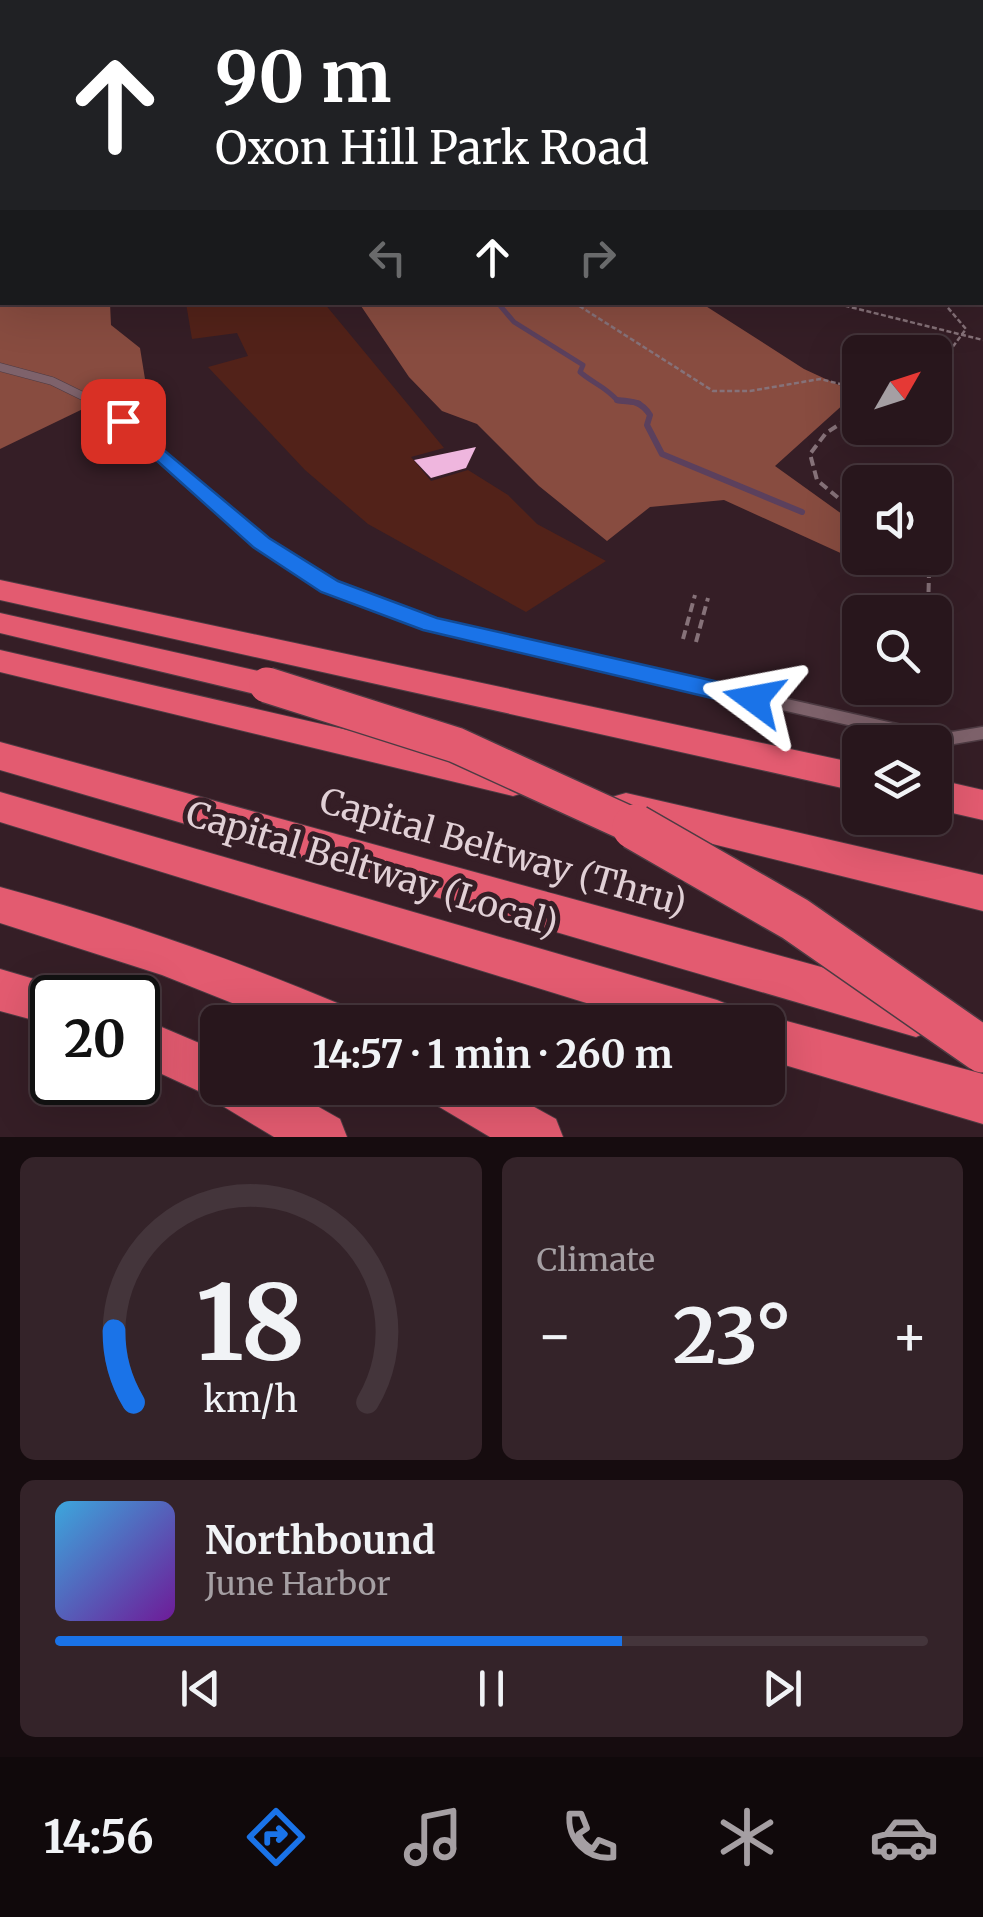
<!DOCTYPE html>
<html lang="en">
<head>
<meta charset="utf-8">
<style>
	:root { --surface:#28161c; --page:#342329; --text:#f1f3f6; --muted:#a59fa3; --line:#44353b; --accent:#1a73e8 }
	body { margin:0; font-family:Merriweather,serif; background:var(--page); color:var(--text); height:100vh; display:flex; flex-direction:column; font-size:38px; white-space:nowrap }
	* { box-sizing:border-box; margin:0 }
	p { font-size:32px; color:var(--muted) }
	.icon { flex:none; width:55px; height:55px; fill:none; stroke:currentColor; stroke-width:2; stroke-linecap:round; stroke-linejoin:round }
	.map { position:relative; height:1137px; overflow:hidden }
	.panel { display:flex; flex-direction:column; gap:20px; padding:20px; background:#160c0f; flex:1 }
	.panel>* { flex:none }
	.guide { position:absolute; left:0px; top:0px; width:985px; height:305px; box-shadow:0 10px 40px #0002,0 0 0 2px var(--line); background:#202124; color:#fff; overflow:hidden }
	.needle { width:65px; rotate:51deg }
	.tools { position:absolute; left:842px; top:335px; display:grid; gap:20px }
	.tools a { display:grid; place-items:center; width:110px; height:110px; border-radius:15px; background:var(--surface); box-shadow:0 10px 40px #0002,0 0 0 2px var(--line); font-size:50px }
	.speed { position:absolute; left:30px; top:975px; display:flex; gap:20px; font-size:50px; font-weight:700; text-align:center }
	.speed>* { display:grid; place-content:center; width:130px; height:130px; border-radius:50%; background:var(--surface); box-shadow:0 10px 40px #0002,0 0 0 2px var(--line); line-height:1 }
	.speed .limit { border:5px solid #111; border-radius:15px; background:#fff; color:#111 }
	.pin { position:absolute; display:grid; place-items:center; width:85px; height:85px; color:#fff; margin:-42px; border-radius:20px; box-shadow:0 5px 15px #0006 }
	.me { position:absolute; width:110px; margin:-55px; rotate:283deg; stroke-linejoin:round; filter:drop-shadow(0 0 8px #0008) }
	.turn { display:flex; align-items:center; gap:35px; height:210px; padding:0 50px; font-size:45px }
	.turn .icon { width:130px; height:130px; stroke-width:2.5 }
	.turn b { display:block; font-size:70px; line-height:85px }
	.lanes { display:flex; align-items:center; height:95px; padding:0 50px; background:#0003; justify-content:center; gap:50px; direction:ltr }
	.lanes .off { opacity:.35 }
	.big { font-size:75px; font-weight:700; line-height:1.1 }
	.panel .widget { flex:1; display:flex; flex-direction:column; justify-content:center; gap:15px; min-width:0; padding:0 35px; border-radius:15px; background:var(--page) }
	.panel .dial { align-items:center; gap:0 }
	.dial svg { height:260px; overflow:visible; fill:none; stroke:var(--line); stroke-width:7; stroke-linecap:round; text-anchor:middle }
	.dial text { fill:var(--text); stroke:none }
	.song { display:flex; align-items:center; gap:30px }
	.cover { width:120px; height:120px; border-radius:15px; background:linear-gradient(135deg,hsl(200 70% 55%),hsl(280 70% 35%)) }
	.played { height:10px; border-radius:5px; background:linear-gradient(90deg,var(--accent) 65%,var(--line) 65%) }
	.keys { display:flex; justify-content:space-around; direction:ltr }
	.heat { display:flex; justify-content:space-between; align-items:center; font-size:55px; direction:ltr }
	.panel .tiles { flex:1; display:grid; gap:20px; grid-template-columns:1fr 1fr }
	.widget:last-child { grid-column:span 2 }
	.trip { position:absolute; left:200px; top:1005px; width:585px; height:100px; border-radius:15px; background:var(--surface); box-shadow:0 10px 40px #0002,0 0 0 2px var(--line); font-weight:700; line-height:100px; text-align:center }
	.dock { display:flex; height:160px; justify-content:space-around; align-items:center; background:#10090b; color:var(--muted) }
	.dock .icon { width:70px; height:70px }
	.dock .selected { color:var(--accent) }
	.dock b { font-size:45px; color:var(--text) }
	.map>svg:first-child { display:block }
</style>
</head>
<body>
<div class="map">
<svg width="983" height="1137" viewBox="0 0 983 1137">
	<rect width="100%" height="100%" fill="#351e26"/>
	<!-- green -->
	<path fill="#522219" d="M280,303L282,306L324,303L444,448L411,457L431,481L468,470L508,495L537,524L606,561L526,612L368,524L305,470L208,367L248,356L237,333L192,339L186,303Z"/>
	<!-- forest -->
	<g fill="#884c40">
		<path d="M0,144L2,302L110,303L111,325L140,348L145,379L0,449Z"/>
		<path d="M359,303H701L804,369L856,393L775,466L860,527V558L905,560L891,576L724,500L650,507L607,541L539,486L477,424L442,411L409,377Z"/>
	</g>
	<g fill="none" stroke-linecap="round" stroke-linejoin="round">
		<!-- stream-far1 -->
		<path stroke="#5b405d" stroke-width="5" d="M497,302L514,322L583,365L580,372C594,384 605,386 618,401L639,403"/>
		<!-- stream -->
		<path stroke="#5b405d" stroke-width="6" d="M617,400C632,401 641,401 650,415L647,425L662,454L802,512"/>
	</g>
	<!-- building -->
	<path fill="#efb6de" d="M476,447L466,468L431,478L414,460Z"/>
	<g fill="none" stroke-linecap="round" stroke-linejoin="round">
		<defs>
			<path id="lane-far2" d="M0,367L52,381L97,403"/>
			<path id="lane-far1" d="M91,400L105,407C178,472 251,547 340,589"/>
			<path id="lane" d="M334,587L431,624L919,735L953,738L983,733"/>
			<g id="highway">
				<path d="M0,580L860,764V792L0,600Z"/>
				<path d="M0,613L267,673L279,677L284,685L279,693L267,697L0,633Z"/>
				<path d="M0,650L513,768L526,772L532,782L526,792L513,796L0,672Z"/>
				<path d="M0,742L916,993L932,1000L939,1015L932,1030L916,1037L0,770Z"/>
				<path d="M935,779L983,790V820L935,809Z"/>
				<path d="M0,792L717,1000L734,1007L740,1022H648L0,822Z"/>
				<path d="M626,793L983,875V911L612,819L607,808L612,797Z"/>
				<path d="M0,887C118,919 233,959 347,1007L353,1022H280L162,975L0,923Z"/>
				<path d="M0,969L68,989L72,998H52V1025L0,1011Z"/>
				<path d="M768,1016L983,1074V1124L768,1060V1022H751Z"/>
				<path d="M138,1017L218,1051V1088H285L340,1119L347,1137H274L221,1105L218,1100L138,1063Z"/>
				<path d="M428,1088H500L556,1119L563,1137H490L436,1105Z"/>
			</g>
		</defs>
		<!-- lane-far2 casing -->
		<use href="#lane-far2" stroke="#4e3b43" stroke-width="9"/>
		<!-- lane-far1 casing -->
		<use href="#lane-far1" stroke="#4e3b43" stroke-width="12"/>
		<!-- lane casing -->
		<use href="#lane" stroke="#4e3b43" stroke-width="15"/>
		<!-- highway casing -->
		<use href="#highway" stroke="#4e3b43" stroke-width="2"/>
		<!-- path-far1 -->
		<g stroke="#867279" stroke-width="2.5" stroke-dasharray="5 2.5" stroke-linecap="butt">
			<path d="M573,302L713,391H750L820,379L860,389"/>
			<path d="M830,302L983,340"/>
			<path d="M935,371L966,329L943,302"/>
		</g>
		<!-- path -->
		<g stroke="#867279" stroke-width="4" stroke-dasharray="9 5" stroke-linecap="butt">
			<path d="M860,411L826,433L810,454L817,480L860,516"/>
			<path d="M919,558L929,573L928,612"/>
			<path d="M683,639L695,595"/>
			<path d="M696,642L708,598"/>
		</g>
		<!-- lane-far2 -->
		<use href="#lane-far2" stroke="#7e626b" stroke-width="8"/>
		<!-- lane-far1 -->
		<use href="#lane-far1" stroke="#7e626b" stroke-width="10"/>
		<!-- lane -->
		<use href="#lane" stroke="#7e626b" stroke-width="12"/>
		<!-- highway -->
		<use href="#highway" fill="#e35b70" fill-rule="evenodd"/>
		<defs>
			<path id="highway-bridge-far1" d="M267,685L456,745L640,829"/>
			<path id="highway-bridge" d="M635,827L795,919L983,1050"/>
		</defs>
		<!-- highway-bridge-far1 casing -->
		<use href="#highway-bridge-far1" stroke="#4e3b43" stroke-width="38" stroke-linecap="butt"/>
		<!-- highway-bridge casing -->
		<use href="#highway-bridge" stroke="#4e3b43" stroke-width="48" stroke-linecap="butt"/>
		<!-- highway-bridge-far1 -->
		<use href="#highway-bridge-far1" stroke="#e35b70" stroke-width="35"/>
		<!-- highway-bridge -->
		<use href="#highway-bridge" stroke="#e35b70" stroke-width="45"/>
	</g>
	<!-- sky -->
	<linearGradient id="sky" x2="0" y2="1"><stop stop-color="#1d1015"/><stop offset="0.47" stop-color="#4b4152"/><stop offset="1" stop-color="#4b4152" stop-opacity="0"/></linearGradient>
	<rect width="983" height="304" fill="url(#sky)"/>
	<!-- route -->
	<path fill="#1a73e8" stroke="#114b97" stroke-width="2.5" d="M123,416L269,538L338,581L437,618L754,690L763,692L767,699L763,706L754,708L423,630L321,592L253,547L117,425V417Z"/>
	<g text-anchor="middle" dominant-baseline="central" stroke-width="10" stroke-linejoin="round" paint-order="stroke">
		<!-- near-street labels -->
		<g font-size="35" fill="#e1d0d6" stroke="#351e26">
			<text transform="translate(503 852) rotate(16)">Capital Beltway (Thru)</text>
			<text transform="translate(372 869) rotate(17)">Capital Beltway (Local)</text>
		</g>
	</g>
</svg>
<div class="tools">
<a><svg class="needle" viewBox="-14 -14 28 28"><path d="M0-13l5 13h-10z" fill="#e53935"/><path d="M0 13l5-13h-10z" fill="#a59fa3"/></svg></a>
<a><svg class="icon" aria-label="sound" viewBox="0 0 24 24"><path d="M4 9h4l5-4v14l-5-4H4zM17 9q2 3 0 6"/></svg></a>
<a><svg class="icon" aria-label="search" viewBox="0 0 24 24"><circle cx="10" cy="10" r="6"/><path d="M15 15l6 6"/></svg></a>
<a><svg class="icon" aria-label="layers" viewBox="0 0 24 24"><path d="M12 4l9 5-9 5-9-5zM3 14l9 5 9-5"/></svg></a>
</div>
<div class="speed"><div class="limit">20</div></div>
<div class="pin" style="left:123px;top:421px;background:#d93025"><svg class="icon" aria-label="arrive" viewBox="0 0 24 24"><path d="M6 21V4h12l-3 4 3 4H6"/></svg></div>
<svg class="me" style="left:754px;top:699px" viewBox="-20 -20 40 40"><path d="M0-17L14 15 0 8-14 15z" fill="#1a73e8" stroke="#fff" stroke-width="4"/></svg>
<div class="trip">14:57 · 1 min · 260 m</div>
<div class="guide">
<div class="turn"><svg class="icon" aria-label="ahead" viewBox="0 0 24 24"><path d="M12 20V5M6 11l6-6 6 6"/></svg><div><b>90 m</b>Oxon Hill Park Road</div></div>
<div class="lanes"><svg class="icon off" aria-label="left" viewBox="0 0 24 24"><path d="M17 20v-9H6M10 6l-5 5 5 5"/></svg><svg class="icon" aria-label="ahead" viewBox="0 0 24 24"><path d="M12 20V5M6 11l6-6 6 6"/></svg><svg class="icon off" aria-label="right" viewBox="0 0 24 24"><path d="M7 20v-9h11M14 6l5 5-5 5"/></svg></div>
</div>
</div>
<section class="panel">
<div class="tiles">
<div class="widget dial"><svg viewBox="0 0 100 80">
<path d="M14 69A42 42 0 1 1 86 69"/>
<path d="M14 69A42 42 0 0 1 8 47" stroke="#1a73e8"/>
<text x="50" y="56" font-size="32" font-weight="700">18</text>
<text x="50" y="72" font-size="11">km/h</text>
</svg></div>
<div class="widget"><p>Climate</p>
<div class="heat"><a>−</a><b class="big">23°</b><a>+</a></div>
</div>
<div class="widget">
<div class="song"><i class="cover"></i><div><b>Northbound</b><p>June Harbor</p></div></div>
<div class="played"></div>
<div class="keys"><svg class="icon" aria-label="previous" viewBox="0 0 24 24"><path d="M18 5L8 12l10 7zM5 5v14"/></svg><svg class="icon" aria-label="pause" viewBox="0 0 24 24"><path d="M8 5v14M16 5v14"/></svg><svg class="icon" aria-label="next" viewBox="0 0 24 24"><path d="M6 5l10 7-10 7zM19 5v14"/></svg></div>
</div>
</div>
</section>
<nav class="dock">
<b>14:56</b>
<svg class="icon selected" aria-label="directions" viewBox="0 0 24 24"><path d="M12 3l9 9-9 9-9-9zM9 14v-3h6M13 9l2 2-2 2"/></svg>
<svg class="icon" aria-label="music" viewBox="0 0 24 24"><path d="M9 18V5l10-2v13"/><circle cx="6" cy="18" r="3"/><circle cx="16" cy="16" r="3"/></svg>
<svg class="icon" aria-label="phone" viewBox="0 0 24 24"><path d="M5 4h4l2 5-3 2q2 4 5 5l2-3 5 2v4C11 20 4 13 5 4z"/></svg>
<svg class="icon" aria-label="climate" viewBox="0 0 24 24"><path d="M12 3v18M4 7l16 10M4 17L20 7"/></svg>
<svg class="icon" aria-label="car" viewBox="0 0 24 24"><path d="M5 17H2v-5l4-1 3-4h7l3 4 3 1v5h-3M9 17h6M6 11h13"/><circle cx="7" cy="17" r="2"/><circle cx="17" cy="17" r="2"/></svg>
</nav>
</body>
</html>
